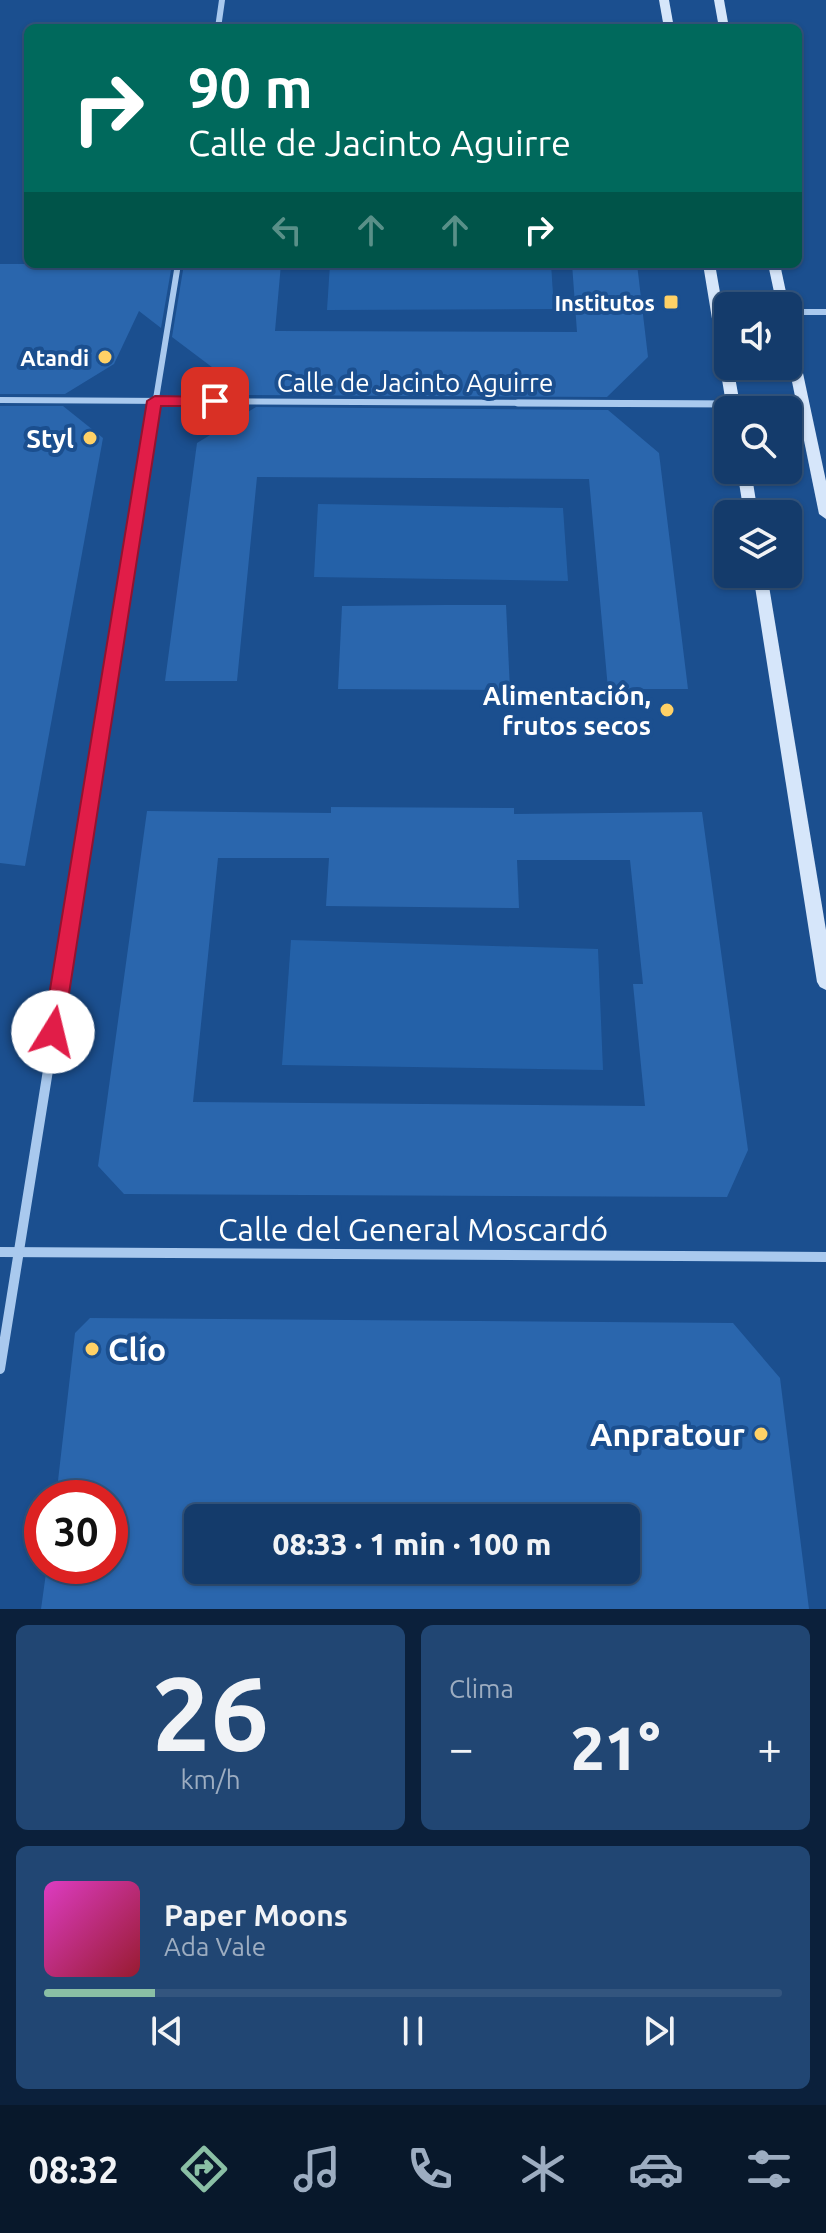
<!DOCTYPE html>
<html lang="es">
<head>
<meta charset="utf-8">
<style>
	:root { --surface:#143b6b; --page:#214673; --text:#f1f3f6; --muted:#9dadc1; --line:#33557e; --accent:#8abfa5 }
	body { margin:0; font-family:Ubuntu,sans-serif; background:var(--page); color:var(--text); height:100vh; display:flex; flex-direction:column; font-size:30px; white-space:nowrap }
	* { box-sizing:border-box; margin:0 }
	p { font-size:26px; color:var(--muted) }
	.icon { flex:none; width:44px; height:44px; fill:none; stroke:currentColor; stroke-width:2; stroke-linecap:round; stroke-linejoin:round }
	.map { position:relative; height:1609px; overflow:hidden }
	.panel { display:flex; flex-direction:column; gap:16px; padding:16px; background:#0b203b; flex:1 }
	.panel>* { flex:none }
	.banner { position:absolute; left:24px; top:24px; width:778px; height:244px; border-radius:12px; box-shadow:0 2px 6px #0004,0 0 0 2px var(--line); background:#00695c; color:#fff; overflow:hidden }
	.controls { position:absolute; left:714px; top:292px; display:grid; gap:16px }
	.controls a { display:grid; place-items:center; width:88px; height:88px; border-radius:12px; background:var(--surface); box-shadow:0 2px 6px #0004,0 0 0 2px var(--line); font-size:40px }
	.speed { position:absolute; left:24px; top:1480px; display:flex; gap:16px; font-size:40px; font-weight:700; text-align:center }
	.speed>* { display:grid; place-content:center; width:104px; height:104px; border-radius:50%; background:var(--surface); box-shadow:0 2px 6px #0004,0 0 0 2px var(--line); line-height:1 }
	.speed .limit { border:12px solid #d22; background:#fff; color:#111 }
	.pin { position:absolute; display:grid; place-items:center; width:68px; height:68px; color:#fff; margin:-34px; border-radius:16px; box-shadow:0 4px 12px #0006 }
	.me { position:absolute; width:88px; margin:-44px; rotate:9deg; stroke-linejoin:round; filter:drop-shadow(0 0 6px #0008) }
	.turn { display:flex; align-items:center; gap:28px; height:168px; padding:0 32px; font-size:36px }
	.turn .icon { width:104px; height:104px; stroke-width:2.5 }
	.turn b { display:block; font-size:56px; line-height:68px }
	.lanes { display:flex; align-items:center; height:76px; padding:0 32px; background:#0003; justify-content:center; gap:40px; direction:ltr }
	.lanes .off { opacity:.35 }
	.big { font-size:60px; font-weight:800; line-height:1.1 }
	.panel .card { flex:1; display:flex; flex-direction:column; justify-content:center; gap:12px; min-width:0; padding:0 28px; border-radius:12px; background:var(--page) }
	.panel .dial { align-items:center; gap:0 }
	.dial b { font-size:104px; line-height:1 }
	.song { display:flex; align-items:center; gap:24px }
	.cover { width:96px; height:96px; border-radius:12px; background:linear-gradient(135deg,hsl(310 70% 55%),hsl(350 70% 35%)) }
	.played { height:8px; border-radius:4px; background:linear-gradient(90deg,var(--accent) 15%,var(--line) 15%) }
	.keys { display:flex; justify-content:space-around; direction:ltr }
	.heat { display:flex; justify-content:space-between; align-items:center; font-size:44px; direction:ltr }
	.panel .tiles { flex:1; display:grid; gap:16px; grid-template-columns:1fr 1fr }
	.card:last-child { grid-column:span 2 }
	.trip { position:absolute; left:184px; top:1504px; width:456px; height:80px; border-radius:12px; background:var(--surface); box-shadow:0 2px 6px #0004,0 0 0 2px var(--line); font-weight:800; line-height:80px; text-align:center }
	.dock { display:flex; height:128px; justify-content:space-around; align-items:center; background:#08182b; color:var(--muted) }
	.dock .icon { width:56px; height:56px }
	.dock .on { color:var(--accent) }
	.dock b { font-size:36px; color:var(--text) }
	.map>svg:first-child { display:block }
</style>
</head>
<body>
<div class="map">
<svg width="826" height="1609" viewBox="0 0 826 1609">
	<rect width="100%" height="100%" fill="#1b4f8f"/>
	<!-- green -->
	<g fill="#2461a8">
		<path d="M344,24L531,25V28H344Z"/>
		<path d="M330,264H551L554,309L327,310Z"/>
		<path d="M318,504L563,508L568,581L314,577Z"/>
		<path d="M291,940L598,949L603,1070L282,1065Z"/>
	</g>
	<!-- building -->
	<g fill="#2a66ad" fill-rule="evenodd">
		<path d="M0,264H172L161,328L139,311L114,364L65,394H0Z"/>
		<path d="M184,264H281L275,331L577,332L572,264H637L648,357L607,397L249,395L172,337Z"/>
		<path d="M0,406H63L103,438L25,866L0,863Z"/>
		<path d="M256,407L608,410L659,453L688,689H608L589,479L257,477L237,681H165L197,443Z"/>
		<path d="M444,605H506L510,690L338,689L342,606Z"/>
		<path d="M331,807L514,808V814L702,812L748,1150L727,1197L124,1194L98,1166L147,811L331,813ZM218,858H329L326,906L519,908L517,860H630L643,984H633L645,1106L193,1102Z"/>
		<path d="M90,1318L733,1323L780,1378L809,1609H41L47,1566H110V1498H56L75,1333ZM198,1518H626V1570H198Z"/>
	</g>
	<g fill="none" stroke-linecap="round" stroke-linejoin="round">
		<!-- street-far2 -->
		<g stroke="#a9c9ee" stroke-width="6">
			<path d="M218,28L222,0"/>
			<path d="M788,312H826"/>
			<path d="M0,400L733,404"/>
			<path d="M155,405L178,264"/>
		</g>
		<!-- street-far1 -->
		<g stroke="#a9c9ee" stroke-width="7">
			<path d="M518,403L733,404"/>
			<path d="M71,929L156,403"/>
		</g>
		<!-- street -->
		<g stroke="#a9c9ee" stroke-width="10">
			<path d="M0,1252L826,1257"/>
			<path d="M0,1369L71,927"/>
		</g>
		<!-- secondary -->
		<g fill="#d6e6fa" fill-rule="evenodd">
			<path d="M659,0H669L674,28H664Z"/>
			<path d="M714,0H724L729,28H719Z"/>
			<path d="M703,264H715L728,338V366H733L741,410H727Z"/>
			<path d="M768,264H780L789,306L788,308L777,306Z"/>
			<path d="M788,327L794,331L826,481V519L819,514L788,362Z"/>
			<path d="M737,470H751L758,514H744Z"/>
			<path d="M753,574H767L826,930V990L820,987L817,982Z"/>
		</g>
	</g>
	<!-- route -->
	<path fill="#e11d48" stroke="#92132f" stroke-width="2" d="M155,396L215,397L223,401L215,406H161L63,1032L60,1038L53,1041L46,1038L43,1032L147,401Z"/>
	<!-- markers -->
	<g fill="#ffd166" stroke="#1b4f8f" stroke-width="3">
		<rect x="663" y="294" width="16" height="16" rx="4"/>
		<circle cx="105" cy="357" r="8"/>
		<circle cx="90" cy="438" r="8"/>
		<circle cx="667" cy="710" r="8"/>
		<circle cx="92" cy="1349" r="8"/>
		<circle cx="761" cy="1434" r="8"/>
	</g>
	<g text-anchor="middle" dominant-baseline="central" stroke-width="8" stroke-linejoin="round" paint-order="stroke">
		<!-- far-poi labels -->
		<g font-size="22" font-weight="bold" fill="#fff" stroke="#1b4f8f" text-anchor="end">
			<text x="655" y="302">Institutos</text>
			<text x="89" y="357">Atandi</text>
		</g>
		<!-- street labels -->
		<g font-size="26" fill="#fff" stroke="#1b4f8f">
			<text x="415" y="382">Calle de Jacinto Aguirre</text>
		</g>
		<!-- poi labels -->
		<g font-size="26" font-weight="bold" fill="#fff" stroke="#1b4f8f" text-anchor="end">
			<text x="74" y="438">Styl</text>
			<text x="651" y="695">Alimentación,<tspan x="651" dy="30">frutos secos</tspan></text>
		</g>
		<!-- near-street labels -->
		<g font-size="32" fill="#fff" stroke="#1b4f8f">
			<text x="413" y="1229">Calle del General Moscardó</text>
		</g>
		<!-- near-poi labels -->
		<g font-size="32" font-weight="bold" fill="#fff" stroke="#1b4f8f" text-anchor="start">
			<text x="108" y="1349">Clío</text>
			<text x="745" y="1434" text-anchor="end">Anpratour</text>
		</g>
	</g>
</svg>
<div class="controls">
<a><svg class="icon" aria-label="sound" viewBox="0 0 24 24"><path d="M4 9h4l5-4v14l-5-4H4zM17 9q2 3 0 6"/></svg></a>
<a><svg class="icon" aria-label="search" viewBox="0 0 24 24"><circle cx="10" cy="10" r="6"/><path d="M15 15l6 6"/></svg></a>
<a><svg class="icon" aria-label="layers" viewBox="0 0 24 24"><path d="M12 4l9 5-9 5-9-5zM3 14l9 5 9-5"/></svg></a>
</div>
<div class="speed"><div class="limit">30</div></div>
<div class="pin" style="left:215px;top:401px;background:#d93025"><svg class="icon" aria-label="arrive" viewBox="0 0 24 24"><path d="M6 21V4h12l-3 4 3 4H6"/></svg></div>
<svg class="me" style="left:53px;top:1032px" viewBox="-20 -20 40 40"><circle r="19" fill="#fff"/><path d="M0-13L10 11 0 6-10 11z" fill="#e11d48"/></svg>
<div class="trip">08:33 · 1 min · 100 m</div>
<div class="banner">
<div class="turn"><svg class="icon" aria-label="right" viewBox="0 0 24 24"><path d="M7 20v-9h11M14 6l5 5-5 5"/></svg><div><b>90 m</b>Calle de Jacinto Aguirre</div></div>
<div class="lanes"><svg class="icon off" aria-label="left" viewBox="0 0 24 24"><path d="M17 20v-9H6M10 6l-5 5 5 5"/></svg><svg class="icon off" aria-label="ahead" viewBox="0 0 24 24"><path d="M12 20V5M6 11l6-6 6 6"/></svg><svg class="icon off" aria-label="ahead" viewBox="0 0 24 24"><path d="M12 20V5M6 11l6-6 6 6"/></svg><svg class="icon" aria-label="right" viewBox="0 0 24 24"><path d="M7 20v-9h11M14 6l5 5-5 5"/></svg></div>
</div>
</div>
<section class="panel">
<div class="tiles">
<div class="card dial"><b>26</b><p>km/h</p></div>
<div class="card"><p>Clima</p>
<div class="heat"><a>−</a><b class="big">21°</b><a>+</a></div>
</div>
<div class="card">
<div class="song"><i class="cover"></i><div><b>Paper Moons</b><p>Ada Vale</p></div></div>
<div class="played"></div>
<div class="keys"><svg class="icon" aria-label="previous" viewBox="0 0 24 24"><path d="M18 5L8 12l10 7zM5 5v14"/></svg><svg class="icon" aria-label="pause" viewBox="0 0 24 24"><path d="M8 5v14M16 5v14"/></svg><svg class="icon" aria-label="next" viewBox="0 0 24 24"><path d="M6 5l10 7-10 7zM19 5v14"/></svg></div>
</div>
</div>
</section>
<nav class="dock">
<b>08:32</b>
<svg class="icon on" aria-label="directions" viewBox="0 0 24 24"><path d="M12 3l9 9-9 9-9-9zM9 14v-3h6M13 9l2 2-2 2"/></svg>
<svg class="icon" aria-label="music" viewBox="0 0 24 24"><path d="M9 18V5l10-2v13"/><circle cx="6" cy="18" r="3"/><circle cx="16" cy="16" r="3"/></svg>
<svg class="icon" aria-label="phone" viewBox="0 0 24 24"><path d="M5 4h4l2 5-3 2q2 4 5 5l2-3 5 2v4C11 20 4 13 5 4z"/></svg>
<svg class="icon" aria-label="climate" viewBox="0 0 24 24"><path d="M12 3v18M4 7l16 10M4 17L20 7"/></svg>
<svg class="icon" aria-label="car" viewBox="0 0 24 24"><path d="M5 17H2v-5l4-1 3-4h7l3 4 3 1v5h-3M9 17h6M6 11h13"/><circle cx="7" cy="17" r="2"/><circle cx="17" cy="17" r="2"/></svg>
<svg class="icon" aria-label="filters" viewBox="0 0 24 24"><path d="M4 7h16M4 17h16"/><circle cx="9" cy="7" r="2"/><circle cx="15" cy="17" r="2"/></svg>
</nav>
</body>
</html>
